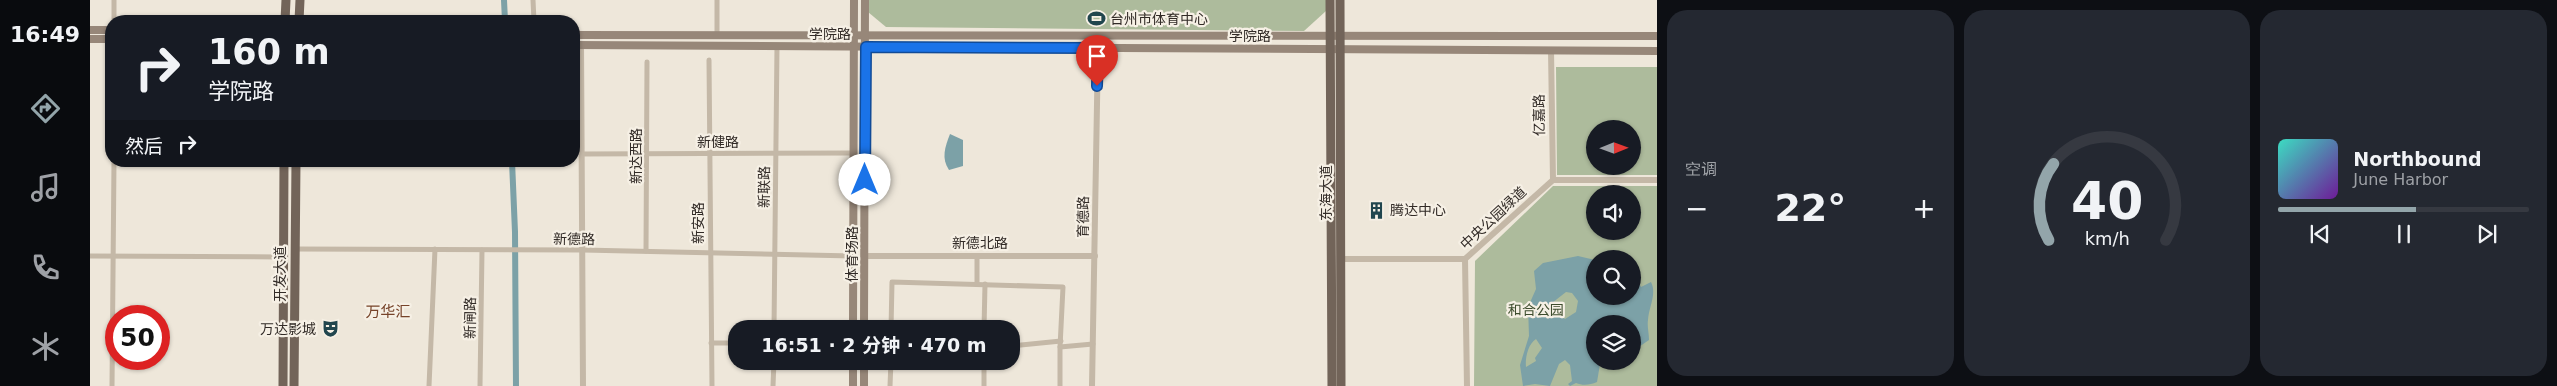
<!DOCTYPE html>
<html lang="zh">
<head>
<meta charset="utf-8">
<style>
	:root { --surface:#171b24; --page:#242831; --text:#f1f3f6; --muted:#9ea1a6; --line:#363941; --accent:#93a5aa }
	body { margin:0; font-family:"DejaVu Sans","Noto Sans SC",sans-serif; background:var(--page); color:var(--text); height:100vh; display:flex; flex-direction:column; font-size:19px; white-space:nowrap }
	* { box-sizing:border-box; margin:0 }
	p { font-size:16px; color:var(--muted) }
	.icon { flex:none; width:28px; height:28px; fill:none; stroke:currentColor; stroke-width:2; stroke-linecap:round; stroke-linejoin:round }
	.map { position:relative; flex:1; overflow:hidden }
	.panel { display:flex; flex-direction:column; gap:10px; padding:10px; background:#0d0f14; width:900px }
	.panel>* { flex:none }
	.hud { position:absolute; left:15px; top:15px; width:475px; height:152px; border-radius:20px; box-shadow:0 1px 4px #0004; background:#171b24; color:var(--text); overflow:hidden }
	.needle { width:32px; rotate:89deg }
	.tools { position:absolute; left:1496px; top:120px; display:grid; gap:10px }
	.tools a { display:grid; place-items:center; width:55px; height:55px; border-radius:50%; background:var(--surface); box-shadow:0 1px 4px #0004; font-size:25px }
	.speed { position:absolute; left:15px; top:305px; display:flex; gap:10px; font-size:25px; font-weight:700; text-align:center }
	.speed>* { display:grid; place-content:center; width:65px; height:65px; border-radius:50%; background:var(--surface); box-shadow:0 1px 4px #0004; line-height:1 }
	.speed .limit { border:8px solid #d22; background:#fff; color:#111 }
	.pin { position:absolute; display:grid; place-items:center; width:42px; height:42px; color:#fff; margin:-51px -21px; border-radius:50% 50% 50% 0; rotate:-45deg; box-shadow:0 0 5px #0007 }
	.pin .icon { rotate:45deg }
	.me { position:absolute; width:55px; margin:-28px; rotate:0deg; stroke-linejoin:round; filter:drop-shadow(0 0 4px #0008) }
	.turn { display:flex; align-items:center; gap:18px; height:105px; padding:0 20px; font-size:22px }
	.turn .icon { width:65px; height:65px; stroke-width:2.5 }
	.turn b { display:block; font-size:35px; line-height:42px }
	.then { display:flex; align-items:center; height:48px; padding:0 20px; background:#0003; gap:10px; font-size:19px }
	.big { font-size:38px; font-weight:700; line-height:1.1 }
	.panel .card { flex:1; display:flex; flex-direction:column; justify-content:center; gap:8px; min-width:0; padding:0 18px; border-radius:20px; background:var(--page) }
	.panel .dial { align-items:center; gap:0 }
	.dial svg { height:130px; overflow:visible; fill:none; stroke:var(--line); stroke-width:7; stroke-linecap:round; text-anchor:middle }
	.dial text { fill:var(--text); stroke:none }
	.song { display:flex; align-items:center; gap:15px }
	.cover { width:60px; height:60px; border-radius:8px; background:linear-gradient(135deg,hsl(170 70% 55%),hsl(280 70% 35%)) }
	.played { height:5px; border-radius:2px; background:linear-gradient(90deg,var(--accent) 55%,var(--line) 55%) }
	.keys { display:flex; justify-content:space-around; direction:ltr }
	.heat { display:flex; justify-content:space-between; align-items:center; font-size:28px; direction:ltr }
	.panel .tiles { flex:1; display:grid; gap:10px; grid-template-columns:repeat(3,1fr) }
	.trip { position:absolute; left:638px; top:320px; width:292px; height:50px; border-radius:20px; background:var(--surface); box-shadow:0 1px 4px #0004; font-weight:700; line-height:50px; text-align:center }
	main { display:flex; flex:1; min-height:0 }
	.tabs { display:flex; flex-direction:column; width:90px; justify-content:space-around; align-items:center; background:#090b0e; color:var(--muted) }
	.tabs .icon { width:35px; height:35px }
	.tabs .current { color:var(--accent) }
	.tabs b { font-size:22px; color:var(--text) }
	.map>svg:first-child { display:block }
</style>
</head>
<body>
<main>
<nav class="tabs">
<b>16:49</b>
<svg class="icon current" aria-label="directions" viewBox="0 0 24 24"><path d="M12 3l9 9-9 9-9-9zM9 14v-3h6M13 9l2 2-2 2"/></svg>
<svg class="icon" aria-label="music" viewBox="0 0 24 24"><path d="M9 18V5l10-2v13"/><circle cx="6" cy="18" r="3"/><circle cx="16" cy="16" r="3"/></svg>
<svg class="icon" aria-label="phone" viewBox="0 0 24 24"><path d="M5 4h4l2 5-3 2q2 4 5 5l2-3 5 2v4C11 20 4 13 5 4z"/></svg>
<svg class="icon" aria-label="climate" viewBox="0 0 24 24"><path d="M12 3v18M4 7l16 10M4 17L20 7"/></svg>
</nav>
<div class="map">
<svg width="1567" height="386" viewBox="0 0 1567 386">
	<rect width="100%" height="100%" fill="#eee7da"/>
	<!-- green -->
	<g fill="#adbb9c" fill-rule="evenodd">
		<path d="M772,0H1236V11L1214,31L796,27L772,7Z"/>
		<path d="M1466,67H1567V175H1467ZM1505,129H1542V166H1505Z"/>
		<path d="M1463,186H1567V386H1384L1385,261ZM1505,194H1542V231H1505ZM1505,259H1542V296H1505ZM1505,324H1542V361H1505Z"/>
	</g>
	<!-- water -->
	<g fill="#7ca1a7" fill-rule="evenodd">
		<path d="M860,134L873,140V166L859,170C851,158 855,147 860,134Z"/>
		<path d="M1488,256L1505,260V296H1542L1543,273L1551,287L1561,282C1567,294 1559,306 1558,320C1557,326 1559,333 1559,340L1543,351L1542,324H1505V361H1513L1510,364L1507,382C1500,385 1493,386 1486,383L1480,386L1478,384L1482,381L1480,365L1475,360L1469,364L1460,386L1445,384L1433,386L1430,365L1439,336L1438,307L1446,289L1444,271L1453,263ZM1476,292L1482,293L1488,301L1486,312L1475,319L1461,310L1462,303ZM1446,339L1452,348L1445,358L1446,361L1436,367C1435,358 1438,344 1446,339Z"/>
	</g>
	<g fill="none" stroke-linecap="round" stroke-linejoin="round">
		<!-- canal -->
		<g stroke="#7ca1a7" stroke-width="6">
			<path d="M414,0L415,21"/>
			<path d="M422,161L425,232L426,386"/>
		</g>
		<!-- minor -->
		<g stroke="#c4b8a7" stroke-width="5">
			<path d="M443,0L444,21"/>
			<path d="M24,21V0"/>
			<path d="M627,35V0"/>
			<path d="M619,60L622,386"/>
			<path d="M492,154L764,153"/>
			<path d="M204,249L493,250L763,256"/>
			<path d="M556,251L557,62"/>
			<path d="M0,256L192,257"/>
			<path d="M887,284V256"/>
			<path d="M684,329L687,46"/>
			<path d="M801,329L802,282L973,287L970,347L1003,344"/>
			<path d="M894,329L895,284"/>
			<path d="M621,343H646"/>
			<path d="M921,346L971,341"/>
			<path d="M22,386L24,161"/>
			<path d="M339,386L345,249"/>
			<path d="M390,386L392,250"/>
			<path d="M683,386L684,361"/>
			<path d="M800,386L801,361"/>
			<path d="M894,386V361"/>
			<path d="M970,386V347"/>
		</g>
		<!-- tertiary -->
		<g stroke="#c4b8a7" stroke-width="6">
			<path d="M491,45L493,386"/>
			<path d="M1461,50L1463,180"/>
			<path d="M774,256H1005"/>
			<path d="M1250,259H1375"/>
			<path d="M1002,386L1008,48"/>
			<path d="M1377,386L1375,259L1463,180H1567"/>
		</g>
		<!-- secondary -->
		<g stroke="#978779" stroke-width="8">
			<path d="M0,30H21"/>
			<path d="M484,35L1567,36"/>
			<path d="M0,39H21"/>
			<path d="M484,45L1567,51"/>
			<path d="M763,329L764,0"/>
			<path d="M774,329L775,0"/>
			<path d="M763,386V361"/>
			<path d="M774,386V361"/>
		</g>
		<!-- primary -->
		<g stroke="#726459" stroke-width="9">
			<path d="M1240,0L1242,386"/>
			<path d="M1250,0L1251,386"/>
			<path d="M195,21L196,0"/>
			<path d="M209,21L210,0"/>
			<path d="M193,386L194,161"/>
			<path d="M204,386L206,161"/>
		</g>
	</g>
	<g fill="none" stroke-linecap="round" stroke-linejoin="round">
		<defs>
			<path id="route" d="M775,180L776,47L1008,48L1007,86"/>
		</defs>
		<!-- route casing -->
		<use href="#route" stroke="#114b97" stroke-width="12"/>
		<!-- route -->
		<use href="#route" stroke="#1a73e8" stroke-width="9"/>
	</g>
	<!-- icons -->
	<defs>
		<symbol id="stadium-bare" viewBox="-9 -9 18 18"><path d="M0-5a6.5 5 0 1 0 0 10a6.5 5 0 1 0 0-10ZM-3.5-1.8h7v3.6h-7Z" fill="#21464e" stroke="#f6f0e5" stroke-width="2.5" paint-order="stroke"/></symbol>
		<symbol id="building-bare" viewBox="-9 -9 18 18"><path d="M-4-6H4V6H1V3H-1V6H-4ZM-2.5-4.3h1.7v1.8h-1.7ZM.8-4.3h1.7v1.8H.8ZM-2.5-1h1.7V.8h-1.7ZM.8-1h1.7V.8H.8Z" fill="#21464e" stroke="#f6f0e5" stroke-width="2.5" paint-order="stroke"/></symbol>
		<symbol id="theatre-bare" viewBox="-9 -9 18 18"><path d="M-5-5.5Q0-4 5-5.5V0Q5 5 0 6Q-5 5-5 0ZM-3.3-2.5H-1v1.5H-3.3ZM1-2.5H3.3v1.5H1ZM-2.8 1Q0 5.5 2.8 1Z" fill="#21464e" stroke="#f6f0e5" stroke-width="2.5" paint-order="stroke"/></symbol>
	</defs>
	<g fill-rule="evenodd">
		<use href="#stadium-bare" x="994" y="6" width="25" height="25"/>
		<use href="#building-bare" x="1274" y="198" width="25" height="25"/>
		<use href="#theatre-bare" x="228" y="316" width="25" height="25"/>
	</g>
	<g text-anchor="middle" dominant-baseline="central" stroke-width="4.5" stroke-linejoin="round" paint-order="stroke">
		<!-- poi labels -->
		<g font-size="14" fill="#322b27" stroke="#f6f0e5" text-anchor="start">
			<text x="1020" y="19">台州市体育中心</text>
			<text x="1300" y="210">腾达中心</text>
			<text x="226" y="329" text-anchor="end">万达影城</text>
		</g>
		<!-- street labels -->
		<g font-size="14" fill="#322b27" stroke="#f6f0e5">
			<text x="740" y="34">学院路</text>
			<text x="1160" y="36">学院路</text>
			<text transform="translate(1449 115) rotate(-91)">亿嘉路</text>
			<text x="628" y="142">新健路</text>
			<text transform="translate(546 156) rotate(-90)">新达西路</text>
			<text transform="translate(674 187) rotate(-89)">新联路</text>
			<text transform="translate(1236 193) rotate(-90)">东海大道</text>
			<text transform="translate(993 217) rotate(-89)">育德路</text>
			<text transform="translate(1403 218) rotate(-43)">中央公园绿道</text>
			<text transform="translate(608 223) rotate(-90)">新安路</text>
			<text transform="translate(484 239) rotate(1)">新德路</text>
			<text x="890" y="243">新德北路</text>
			<text transform="translate(762 254) rotate(-90)">体育场路</text>
			<text transform="translate(190 274) rotate(-90)">开发大道</text>
			<text transform="translate(380 318) rotate(-89)">新闸路</text>
		</g>
		<!-- park labels -->
		<g font-size="14" fill="#3e4d2e" stroke="#f6f0e5">
			<text x="1446" y="310">和合公园</text>
		</g>
		<!-- neighbourhood labels -->
		<g font-size="15" fill="#77442a" stroke="#f6f0e5">
			<text x="298" y="312">万华汇</text>
		</g>
	</g>
</svg>
<div class="tools">
<a><svg class="needle" viewBox="-14 -14 28 28"><path d="M0-13l5 13h-10z" fill="#e53935"/><path d="M0 13l5-13h-10z" fill="#9ea1a6"/></svg></a>
<a><svg class="icon" aria-label="sound" viewBox="0 0 24 24"><path d="M4 9h4l5-4v14l-5-4H4zM17 9q2 3 0 6"/></svg></a>
<a><svg class="icon" aria-label="search" viewBox="0 0 24 24"><circle cx="10" cy="10" r="6"/><path d="M15 15l6 6"/></svg></a>
<a><svg class="icon" aria-label="layers" viewBox="0 0 24 24"><path d="M12 4l9 5-9 5-9-5zM3 14l9 5 9-5"/></svg></a>
</div>
<div class="speed"><div class="limit">50</div></div>
<div class="pin" style="left:1007px;top:86px;background:#d93025"><svg class="icon" aria-label="arrive" viewBox="0 0 24 24"><path d="M6 21V4h12l-3 4 3 4H6"/></svg></div>
<svg class="me" style="left:775px;top:180px" viewBox="-20 -20 40 40"><circle r="19" fill="#fff"/><path d="M0-13L10 11 0 6-10 11z" fill="#1a73e8"/></svg>
<div class="trip">16:51 · 2 分钟 · 470 m</div>
<div class="hud">
<div class="turn"><svg class="icon" aria-label="right" viewBox="0 0 24 24"><path d="M7 20v-9h11M14 6l5 5-5 5"/></svg><div><b>160 m</b>学院路</div></div>
<div class="then">然后<svg class="icon" aria-label="right" viewBox="0 0 24 24"><path d="M7 20v-9h11M14 6l5 5-5 5"/></svg></div>
</div>
</div>
<section class="panel">
<div class="tiles">
<div class="card"><p>空调</p>
<div class="heat"><a>−</a><b class="big">22°</b><a>+</a></div>
</div>
<div class="card dial"><svg viewBox="0 0 100 80">
<path d="M14 69A42 42 0 1 1 86 69"/>
<path d="M14 69A42 42 0 0 1 17 22" stroke="#93a5aa"/>
<text x="50" y="56" font-size="32" font-weight="700">40</text>
<text x="50" y="72" font-size="11">km/h</text>
</svg></div>
<div class="card">
<div class="song"><i class="cover"></i><div><b>Northbound</b><p>June Harbor</p></div></div>
<div class="played"></div>
<div class="keys"><svg class="icon" aria-label="previous" viewBox="0 0 24 24"><path d="M18 5L8 12l10 7zM5 5v14"/></svg><svg class="icon" aria-label="pause" viewBox="0 0 24 24"><path d="M8 5v14M16 5v14"/></svg><svg class="icon" aria-label="next" viewBox="0 0 24 24"><path d="M6 5l10 7-10 7zM19 5v14"/></svg></div>
</div>
</div>
</section>
</main>
</body>
</html>
